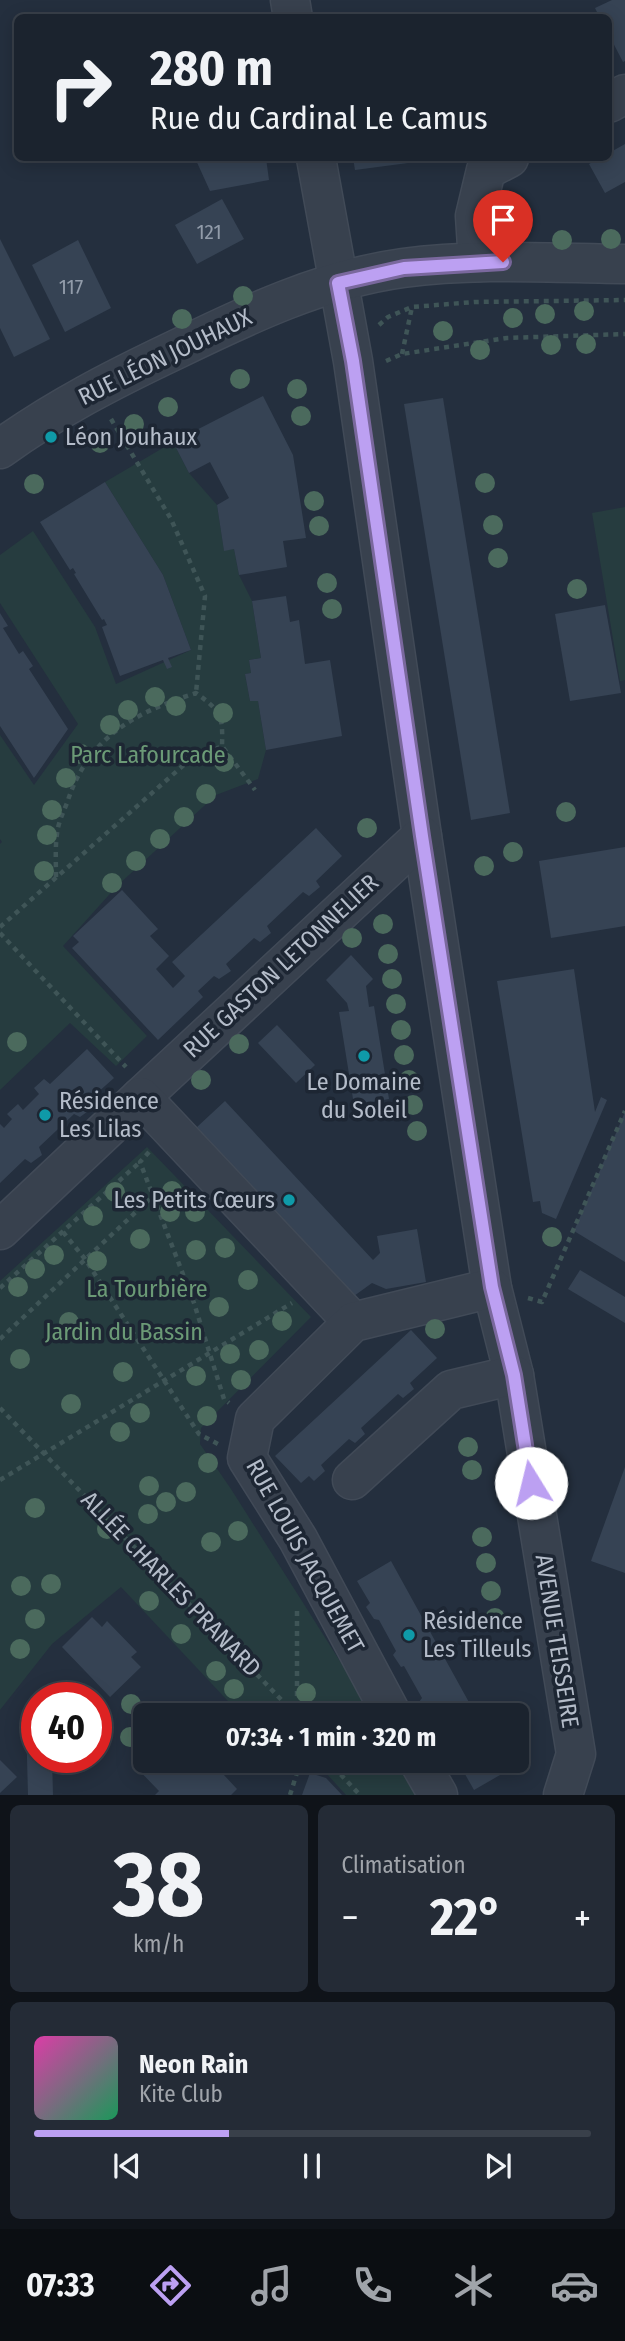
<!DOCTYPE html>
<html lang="fr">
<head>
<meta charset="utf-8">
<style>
	:root { --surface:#1b232e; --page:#242b36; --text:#f1f3f6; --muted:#a0a4aa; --line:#39404a; --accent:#bca0f2 }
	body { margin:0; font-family:"Fira Sans Condensed",sans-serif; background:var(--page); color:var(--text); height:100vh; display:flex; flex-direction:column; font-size:26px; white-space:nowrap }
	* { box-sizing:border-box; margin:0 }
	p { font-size:23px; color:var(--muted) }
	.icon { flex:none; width:38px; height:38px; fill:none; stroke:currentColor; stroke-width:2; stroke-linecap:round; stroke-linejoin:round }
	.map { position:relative; height:1795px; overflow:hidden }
	.panel { display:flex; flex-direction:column; gap:10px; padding:10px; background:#0f1319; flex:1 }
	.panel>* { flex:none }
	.hud { position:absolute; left:14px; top:14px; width:598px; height:147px; border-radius:10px; box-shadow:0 4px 18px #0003,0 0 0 2px var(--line); background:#1b232e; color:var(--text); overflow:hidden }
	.speed { position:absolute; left:21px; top:1682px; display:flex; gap:14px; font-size:35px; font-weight:700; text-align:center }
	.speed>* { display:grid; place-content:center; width:91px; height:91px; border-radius:50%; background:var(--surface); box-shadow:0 4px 18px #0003,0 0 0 2px var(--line); line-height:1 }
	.speed .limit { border:10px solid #d22; background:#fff; color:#111 }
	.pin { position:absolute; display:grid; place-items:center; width:60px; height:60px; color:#fff; margin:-72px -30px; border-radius:50% 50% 50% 0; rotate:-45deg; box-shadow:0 0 7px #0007 }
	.pin .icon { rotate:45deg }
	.me { position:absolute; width:77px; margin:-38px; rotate:351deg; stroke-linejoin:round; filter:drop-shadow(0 0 5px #0008) }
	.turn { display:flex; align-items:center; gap:24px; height:147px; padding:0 21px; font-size:32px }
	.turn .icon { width:91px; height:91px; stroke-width:2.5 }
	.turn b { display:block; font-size:49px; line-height:60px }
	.big { font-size:52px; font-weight:700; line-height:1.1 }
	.panel .widget { flex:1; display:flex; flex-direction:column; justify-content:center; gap:10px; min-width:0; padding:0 24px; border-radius:10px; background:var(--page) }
	.panel .dial { align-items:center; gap:0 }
	.dial b { font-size:91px; line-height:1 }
	.song { display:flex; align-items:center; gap:21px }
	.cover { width:84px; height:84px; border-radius:10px; background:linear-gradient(135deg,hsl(320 70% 55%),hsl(150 70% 35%)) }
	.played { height:7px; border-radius:4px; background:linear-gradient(90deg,var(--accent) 35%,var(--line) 35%) }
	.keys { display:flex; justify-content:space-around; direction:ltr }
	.heat { display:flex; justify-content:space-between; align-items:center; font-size:38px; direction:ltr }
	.panel .tiles { flex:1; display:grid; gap:10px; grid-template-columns:1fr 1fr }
	.widget:last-child { grid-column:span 2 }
	.trip { position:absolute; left:133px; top:1703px; width:396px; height:70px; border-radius:10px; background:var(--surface); box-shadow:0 4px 18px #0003,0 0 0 2px var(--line); font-weight:700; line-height:70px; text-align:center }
	.dock { display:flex; height:112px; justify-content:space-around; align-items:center; background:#0b0e12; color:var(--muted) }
	.dock .icon { width:49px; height:49px }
	.dock .selected { color:var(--accent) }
	.dock b { font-size:32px; color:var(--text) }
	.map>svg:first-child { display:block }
</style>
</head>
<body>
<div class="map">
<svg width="625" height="1795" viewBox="0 0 625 1795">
	<rect width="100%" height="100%" fill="#242f3e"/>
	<!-- green -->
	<g fill="#263c3f">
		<path d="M173,442L189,473L217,505L224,550L234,549L239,575L252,601L261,658L249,660L251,673L245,674L250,701H258L266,750L258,779L216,795L117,886L63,946L147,1036L116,1066L70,1023L0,1090V844L2,842L0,839V735L34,785L78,724L0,603V555L33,531L95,627L116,684L191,650L163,575L105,482Z"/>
		<path d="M625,507V680L620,681L592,513Z"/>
		<path d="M147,1147L311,1317L201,1428L200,1444L231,1489L374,1715H241L121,1587L52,1644L0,1710V1281Z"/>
		<path d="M304,1761H403L425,1795H346L316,1762Z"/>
	</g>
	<!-- building -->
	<g fill="#364354">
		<path d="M612,0H625V61L623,62L609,35V18H600L595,8Z"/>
		<path d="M625,144V182L605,193L589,164L600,158H609V153Z"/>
		<path d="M195,158H266L269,180L210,191Z"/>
		<path d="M353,158H407L408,163L355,170Z"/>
		<path d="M222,199L244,239L197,264L175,225Z"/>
		<path d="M0,239L50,339L14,357L0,328Z"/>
		<path d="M78,240L111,308L65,332L32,265Z"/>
		<path d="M263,396L293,455L306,538L283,541L287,567L239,575L234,549L224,551L217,505L229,498L210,462L189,473L173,442Z"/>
		<path d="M443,398L510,813L471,820L404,404Z"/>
		<path d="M105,482L163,575L191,650L168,658L172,667L167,669L163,660L120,676L102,627L107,625L104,619L102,620L74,574L76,573L73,568L70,570L40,522Z"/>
		<path d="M286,596L290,622L299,620L305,664L330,660L342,736L266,750L258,701H250L245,674L251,673L249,660L261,658L252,601Z"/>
		<path d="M605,605L621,693L570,701L555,614Z"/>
		<path d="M0,613L8,626L3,628L19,654L23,651L33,666L29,669L68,729L34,778L0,726Z"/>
		<path d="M316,828L342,856L316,881L320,887L309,896L303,892L267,926L271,933L260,942L254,938L226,964L231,971L219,979L214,976L198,991L203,997L158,1040L72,948L79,942L73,936L122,890L158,929L150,936L169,956L156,969L173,988L185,976L172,962Z"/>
		<path d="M625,847V926L551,938L539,861Z"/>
		<path d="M351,955L373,979L366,986L369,1007L374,1006L389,1099L354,1105L339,1012L349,1011L347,1003L326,980Z"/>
		<path d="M574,969L595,1112L601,1097L607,1100L556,1219L542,1213L540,1201L533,1202L497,981Z"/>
		<path d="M277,1025L315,1065L296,1083L258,1043Z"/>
		<path d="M87,1049L114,1078L88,1101L91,1109L80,1117L74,1114L39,1147L42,1155L31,1163L25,1159L0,1183V1124L4,1128L12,1119L7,1114L18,1104L23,1110L39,1094L34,1088L44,1079L50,1084Z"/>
		<path d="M225,1101L373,1260L380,1253L377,1236L417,1229L426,1282L386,1289L372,1283L354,1296L295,1244L301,1238L274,1209L268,1213L249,1196L255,1190L228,1161L222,1164L204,1146L209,1141L197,1127Z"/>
		<path d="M625,1112V1262L574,1231Z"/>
		<path d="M580,1270L625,1297V1323L568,1289Z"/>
		<path d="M411,1330L437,1358L410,1383L414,1389L403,1398L398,1394L361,1428L365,1434L355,1443L349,1439L321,1465L325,1471L314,1481L309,1476L301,1483L275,1456Z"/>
		<path d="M625,1467V1573L591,1561Z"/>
		<path d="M391,1561L476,1715H427L419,1702L422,1698L404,1666L401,1667L393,1655L396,1651L379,1620L374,1619L366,1607L370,1603L357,1581Z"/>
		<path d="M92,1617L102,1627L107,1621L137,1652L131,1657L141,1667L110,1697L62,1647Z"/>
		<path d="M26,1721H37V1757H52L53,1795H28Z"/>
		<path d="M145,1748V1760H210L237,1789L231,1795H155L159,1791L131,1762Z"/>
		<path d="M0,1760L17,1777L0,1793Z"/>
		<path d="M457,1760H501L507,1771L474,1790Z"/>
		<path d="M310,1773L326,1778L342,1795H302Z"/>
	</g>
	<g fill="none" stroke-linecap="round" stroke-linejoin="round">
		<defs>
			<g id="minor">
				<path d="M290,0L293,18"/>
				<path d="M609,103L625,94"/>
				<path d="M316,158L353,361L422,836L492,1288L514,1375L576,1754L563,1795"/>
				<path d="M478,262L475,216L486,170L509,158"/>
				<path d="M0,449C55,409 114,379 175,350C247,315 322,279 403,268C476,258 551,263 625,264"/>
				<path d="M141,1097L422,836"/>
				<path d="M0,1230L141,1097L353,1322"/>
				<path d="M352,1480L451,1390L514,1375"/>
				<path d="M392,1715L298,1539L247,1458L255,1419L353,1322L492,1288"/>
				<path d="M418,1760L438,1795"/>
			</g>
		</defs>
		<!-- minor casing -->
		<use href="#minor" stroke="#414a57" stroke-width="41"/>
		<!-- path -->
		<g stroke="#3f5557" stroke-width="4.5" stroke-dasharray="5 5" stroke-linecap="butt">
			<path d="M379,325L388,317L412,307L474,302L625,300"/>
			<path d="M402,354L412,307"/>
			<path d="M386,361L402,354L507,338L625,334"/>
			<path d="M111,419L171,519L205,596L196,693"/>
			<path d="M56,877C56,863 55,848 57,834C58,823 63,813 67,803C88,737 134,713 196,693C221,711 223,716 222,746"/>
			<path d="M0,927L186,763L222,746L255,790"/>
			<path d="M0,933L126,1067"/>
			<path d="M149,1152L140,1162L194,1303L224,1399L229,1403"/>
			<path d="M63,1232L85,1259L195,1428L199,1434L218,1444"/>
			<path d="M0,1288L140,1162"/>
			<path d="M528,1298L542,1302L625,1111"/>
			<path d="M0,1339L152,1197"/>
			<path d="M0,1408L296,1715"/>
			<path d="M0,1480L292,1303"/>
			<path d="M297,1611V1715"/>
			<path d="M327,1760L360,1795"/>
			<path d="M290,1795L301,1760"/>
		</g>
		<!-- minor -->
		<use href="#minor" stroke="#38414e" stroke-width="38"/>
	</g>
	<!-- trees -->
	<g fill="#4b6a5d">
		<circle cx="611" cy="239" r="10"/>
		<circle cx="562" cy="240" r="10"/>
		<circle cx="243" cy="296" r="10"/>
		<circle cx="584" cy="311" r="10"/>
		<circle cx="545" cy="314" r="10"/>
		<circle cx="513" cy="318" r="10"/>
		<circle cx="182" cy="319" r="10"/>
		<circle cx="443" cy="331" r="10"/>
		<circle cx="586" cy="344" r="10"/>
		<circle cx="551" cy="345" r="10"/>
		<circle cx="480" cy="350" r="10"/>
		<circle cx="240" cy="379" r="10"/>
		<circle cx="297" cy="389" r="10"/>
		<circle cx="168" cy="407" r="10"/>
		<circle cx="301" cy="416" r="10"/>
		<circle cx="134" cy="424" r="10"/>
		<circle cx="100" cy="443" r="10"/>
		<circle cx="485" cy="483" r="10"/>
		<circle cx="34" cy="484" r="10"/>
		<circle cx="314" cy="501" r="10"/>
		<circle cx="493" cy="525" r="10"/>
		<circle cx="319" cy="526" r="10"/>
		<circle cx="498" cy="558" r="10"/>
		<circle cx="327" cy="583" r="10"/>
		<circle cx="577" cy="589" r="10"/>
		<circle cx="332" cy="609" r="10"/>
		<circle cx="155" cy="697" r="10"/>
		<circle cx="176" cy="706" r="10"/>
		<circle cx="128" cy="710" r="10"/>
		<circle cx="223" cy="713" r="10"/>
		<circle cx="110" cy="725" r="10"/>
		<circle cx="81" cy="754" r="10"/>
		<circle cx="224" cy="762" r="10"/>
		<circle cx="66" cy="778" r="10"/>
		<circle cx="206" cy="794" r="10"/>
		<circle cx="52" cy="810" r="10"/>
		<circle cx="566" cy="812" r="10"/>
		<circle cx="184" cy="817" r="10"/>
		<circle cx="367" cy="828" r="10"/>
		<circle cx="47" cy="835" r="10"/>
		<circle cx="160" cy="839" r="10"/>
		<circle cx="513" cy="852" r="10"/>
		<circle cx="136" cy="861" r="10"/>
		<circle cx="484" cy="866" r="10"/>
		<circle cx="44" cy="871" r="10"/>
		<circle cx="112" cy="883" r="10"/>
		<circle cx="383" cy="924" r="10"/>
		<circle cx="352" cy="938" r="10"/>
		<circle cx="388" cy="954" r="10"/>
		<circle cx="392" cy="979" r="10"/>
		<circle cx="396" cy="1004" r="10"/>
		<circle cx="401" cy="1030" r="10"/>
		<circle cx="17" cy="1042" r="10"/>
		<circle cx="239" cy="1044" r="10"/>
		<circle cx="404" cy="1055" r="10"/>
		<circle cx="201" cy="1080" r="10"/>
		<circle cx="409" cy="1080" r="10"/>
		<circle cx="413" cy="1105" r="10"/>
		<circle cx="417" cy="1131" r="10"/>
		<circle cx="172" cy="1191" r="10"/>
		<circle cx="115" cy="1192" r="10"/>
		<circle cx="170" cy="1212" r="10"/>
		<circle cx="195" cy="1212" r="10"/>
		<circle cx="93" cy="1216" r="10"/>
		<circle cx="552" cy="1237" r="10"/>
		<circle cx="140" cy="1239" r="10"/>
		<circle cx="225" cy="1248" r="10"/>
		<circle cx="196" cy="1250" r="10"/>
		<circle cx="54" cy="1255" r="10"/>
		<circle cx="97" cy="1261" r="10"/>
		<circle cx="35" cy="1269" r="10"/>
		<circle cx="248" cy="1280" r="10"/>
		<circle cx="18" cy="1287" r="10"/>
		<circle cx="219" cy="1307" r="10"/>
		<circle cx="282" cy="1321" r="10"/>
		<circle cx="69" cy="1322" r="10"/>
		<circle cx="435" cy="1329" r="10"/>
		<circle cx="259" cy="1350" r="10"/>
		<circle cx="230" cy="1354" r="10"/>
		<circle cx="20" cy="1359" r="10"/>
		<circle cx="123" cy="1372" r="10"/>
		<circle cx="196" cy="1376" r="10"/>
		<circle cx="241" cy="1380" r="10"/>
		<circle cx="71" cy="1404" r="10"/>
		<circle cx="140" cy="1413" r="10"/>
		<circle cx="207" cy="1416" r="10"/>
		<circle cx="120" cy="1432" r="10"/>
		<circle cx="468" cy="1447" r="10"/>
		<circle cx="208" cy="1463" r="10"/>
		<circle cx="472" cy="1470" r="10"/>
		<circle cx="149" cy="1486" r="10"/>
		<circle cx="186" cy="1492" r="10"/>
		<circle cx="166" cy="1502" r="10"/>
		<circle cx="35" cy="1508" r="10"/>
		<circle cx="148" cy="1514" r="10"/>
		<circle cx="107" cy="1529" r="10"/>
		<circle cx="238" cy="1531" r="10"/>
		<circle cx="482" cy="1537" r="10"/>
		<circle cx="211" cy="1542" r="10"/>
		<circle cx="486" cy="1563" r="10"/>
		<circle cx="51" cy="1584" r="10"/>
		<circle cx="21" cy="1586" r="10"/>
		<circle cx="491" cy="1591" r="10"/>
		<circle cx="149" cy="1601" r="10"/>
		<circle cx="495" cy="1618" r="10"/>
		<circle cx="35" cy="1619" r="10"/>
		<circle cx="181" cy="1634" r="10"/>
		<circle cx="20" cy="1649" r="10"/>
		<circle cx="216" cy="1671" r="10"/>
		<circle cx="234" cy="1689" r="10"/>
		<circle cx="306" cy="1693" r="10"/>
		<circle cx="131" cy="1704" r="10"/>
		<circle cx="130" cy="1737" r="10"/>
	</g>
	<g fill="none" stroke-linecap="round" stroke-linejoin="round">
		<defs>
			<path id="route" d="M503,262L404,268L338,283L353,361L422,836L492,1287L514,1375L531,1483"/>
		</defs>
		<!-- route casing -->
		<use href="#route" stroke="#7a689d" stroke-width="18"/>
		<!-- route -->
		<use href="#route" stroke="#bca0f2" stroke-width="12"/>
	</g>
	<!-- markers -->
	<g fill="#0f9aa8" stroke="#1d2633" stroke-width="2.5">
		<circle cx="51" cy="437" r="7"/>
		<circle cx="364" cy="1056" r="7"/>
		<circle cx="45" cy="1115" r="7"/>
		<circle cx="289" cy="1200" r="7"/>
		<circle cx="409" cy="1635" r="7"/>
	</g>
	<g text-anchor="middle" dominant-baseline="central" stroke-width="7" stroke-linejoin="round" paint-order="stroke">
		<!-- number labels -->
		<g font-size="21" fill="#929caa">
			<text x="209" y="232">121</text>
			<text x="71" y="287">117</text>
		</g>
		<!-- street labels -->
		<g font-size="24" fill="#b4bcc9" stroke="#1d2633">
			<text transform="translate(165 357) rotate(-26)">RUE LÉON JOUHAUX</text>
			<text transform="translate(281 966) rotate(-43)">RUE GASTON LETONNELIER</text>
			<text transform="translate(305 1556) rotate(61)">RUE LOUIS JACQUEMET</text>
			<text transform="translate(171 1584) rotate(46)">ALLÉE CHARLES PRANARD</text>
			<text transform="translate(557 1641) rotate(81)">AVENUE TEISSEIRE</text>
		</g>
		<!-- poi labels -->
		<g font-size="24" fill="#b4bcc9" stroke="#1d2633" text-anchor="start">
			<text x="65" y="437">Léon Jouhaux</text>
			<text x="364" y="1082" text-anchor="middle">Le Domaine<tspan x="364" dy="28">du Soleil</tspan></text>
			<text x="59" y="1101">Résidence<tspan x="59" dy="28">Les Lilas</tspan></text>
			<text x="275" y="1200" text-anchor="end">Les Petits Cœurs</text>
			<text x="423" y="1621">Résidence<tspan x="423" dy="28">Les Tilleuls</tspan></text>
		</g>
		<!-- park labels -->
		<g font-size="24" fill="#6b9a76" stroke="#1d2633">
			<text x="148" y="755">Parc Lafourcade</text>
			<text x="147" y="1289">La Tourbière</text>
			<text x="124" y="1332">Jardin du Bassin</text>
		</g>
	</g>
</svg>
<div class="speed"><div class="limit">40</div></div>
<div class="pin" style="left:503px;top:262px;background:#d93025"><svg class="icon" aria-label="arrive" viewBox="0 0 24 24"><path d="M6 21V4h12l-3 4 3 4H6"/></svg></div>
<svg class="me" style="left:531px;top:1483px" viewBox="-20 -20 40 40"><circle r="19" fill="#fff"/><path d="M0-13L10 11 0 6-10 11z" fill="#bca0f2"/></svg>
<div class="trip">07:34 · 1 min · 320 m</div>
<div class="hud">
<div class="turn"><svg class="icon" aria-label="right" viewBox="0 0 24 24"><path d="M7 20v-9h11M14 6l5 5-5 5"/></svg><div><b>280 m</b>Rue du Cardinal Le Camus</div></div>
</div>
</div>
<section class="panel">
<div class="tiles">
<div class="widget dial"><b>38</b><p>km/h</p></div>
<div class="widget"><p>Climatisation</p>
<div class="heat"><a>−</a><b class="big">22°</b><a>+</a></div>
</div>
<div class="widget">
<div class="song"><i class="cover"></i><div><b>Neon Rain</b><p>Kite Club</p></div></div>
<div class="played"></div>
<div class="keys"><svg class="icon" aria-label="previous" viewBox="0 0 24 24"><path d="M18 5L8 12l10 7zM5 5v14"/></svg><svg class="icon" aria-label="pause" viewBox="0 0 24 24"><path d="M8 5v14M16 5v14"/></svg><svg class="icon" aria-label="next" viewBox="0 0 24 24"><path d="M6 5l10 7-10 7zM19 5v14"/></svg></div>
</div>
</div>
</section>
<nav class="dock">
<b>07:33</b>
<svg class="icon selected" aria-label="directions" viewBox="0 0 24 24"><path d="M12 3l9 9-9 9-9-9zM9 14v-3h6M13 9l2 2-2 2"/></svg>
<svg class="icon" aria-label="music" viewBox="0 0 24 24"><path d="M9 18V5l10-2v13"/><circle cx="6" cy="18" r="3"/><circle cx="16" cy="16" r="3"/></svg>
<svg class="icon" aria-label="phone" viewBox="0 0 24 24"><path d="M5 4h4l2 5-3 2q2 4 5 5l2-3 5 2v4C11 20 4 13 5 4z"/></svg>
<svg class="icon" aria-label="climate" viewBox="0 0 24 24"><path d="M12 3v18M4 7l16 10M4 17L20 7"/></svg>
<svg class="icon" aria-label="car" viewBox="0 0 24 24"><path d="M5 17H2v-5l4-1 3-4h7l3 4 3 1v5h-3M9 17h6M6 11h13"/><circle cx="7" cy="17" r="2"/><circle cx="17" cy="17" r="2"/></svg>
</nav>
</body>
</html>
